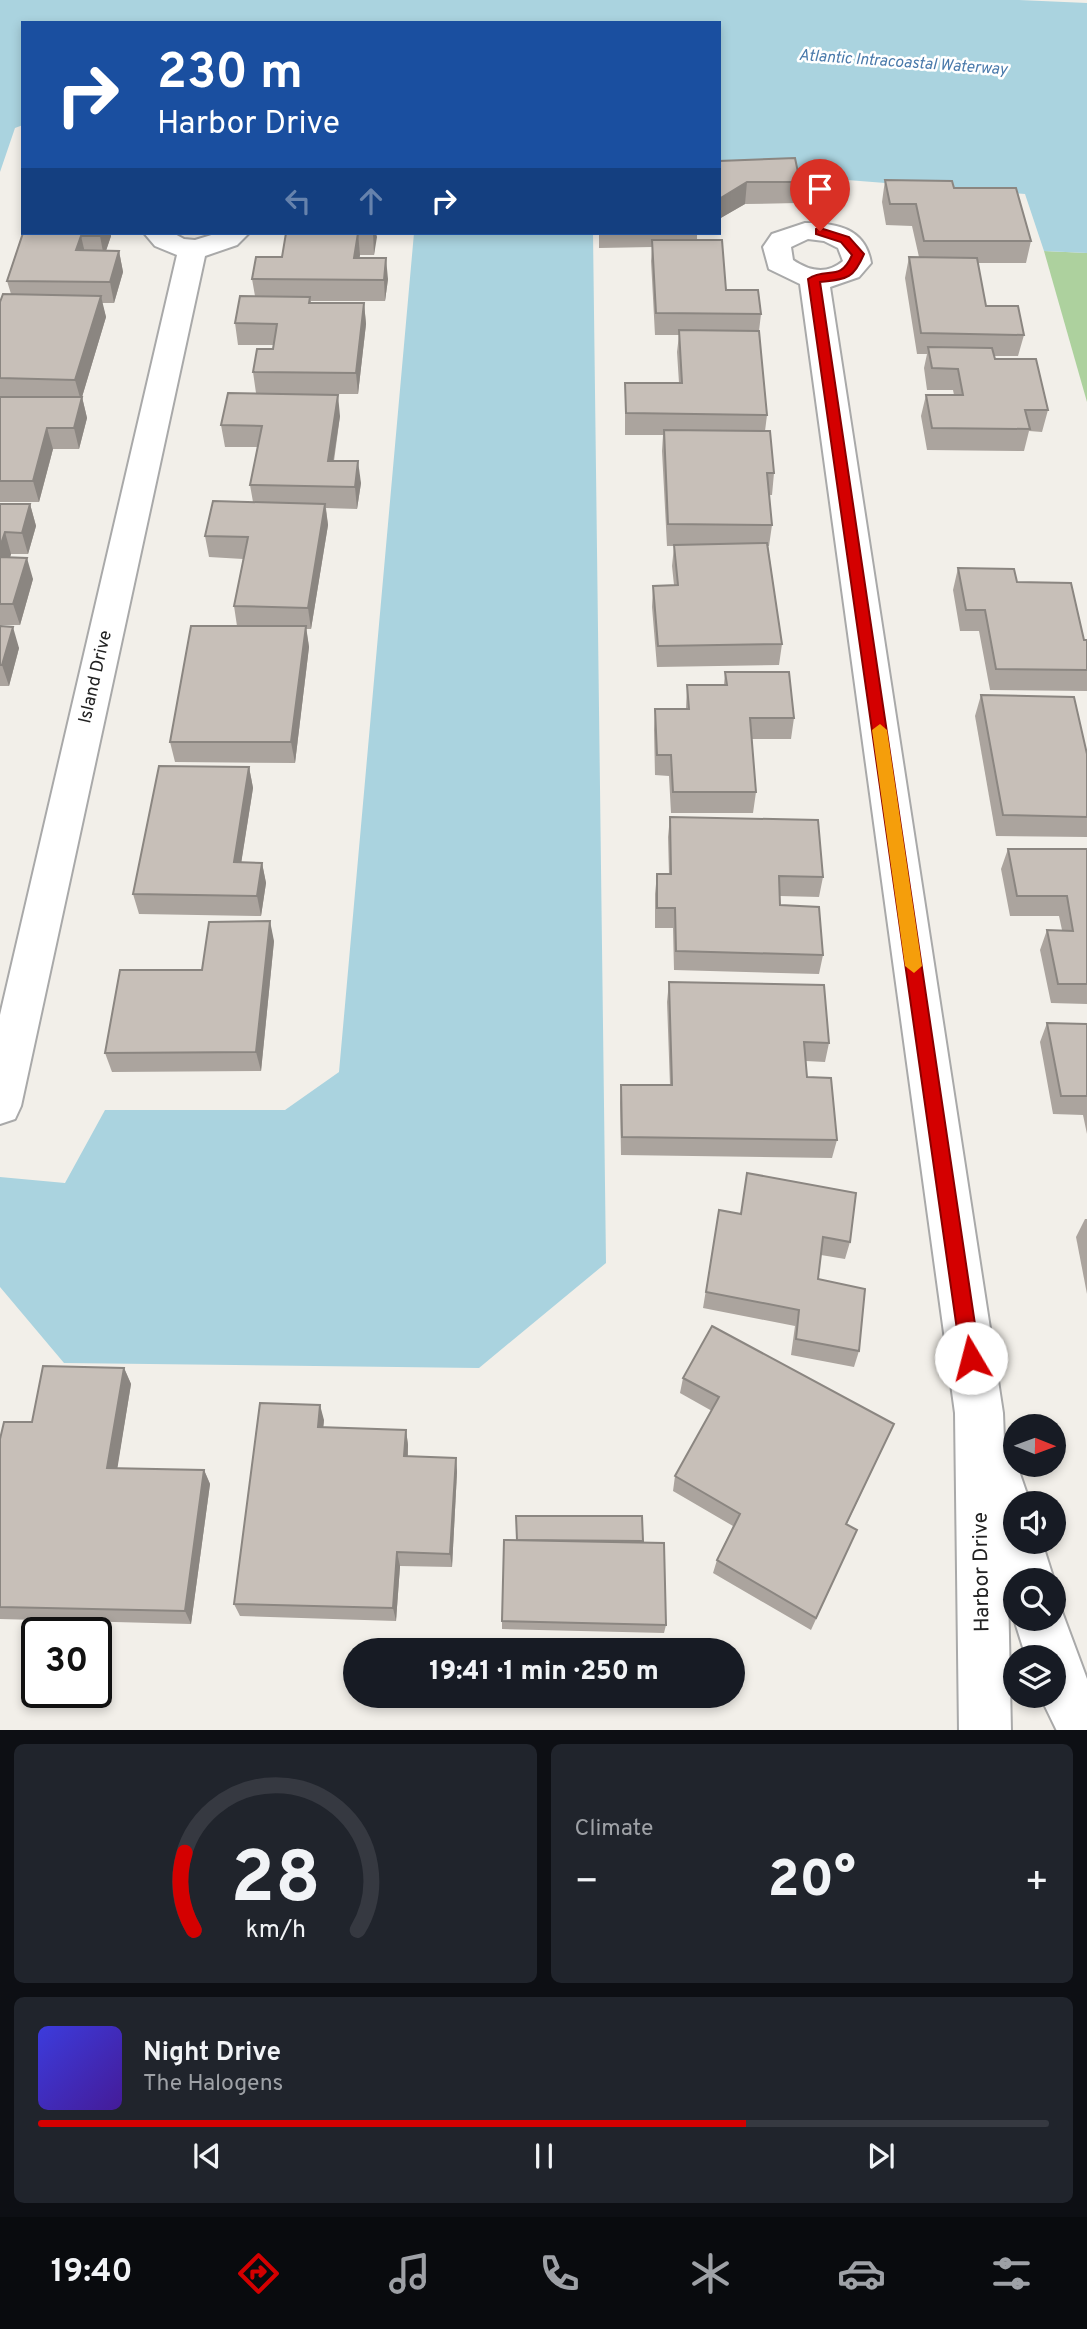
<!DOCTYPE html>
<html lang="en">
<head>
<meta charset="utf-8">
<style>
	:root { --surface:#171b24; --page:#20242c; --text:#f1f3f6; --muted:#9ea1a6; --line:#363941; --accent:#d40000 }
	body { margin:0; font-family:Overpass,sans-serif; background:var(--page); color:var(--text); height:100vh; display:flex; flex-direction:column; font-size:26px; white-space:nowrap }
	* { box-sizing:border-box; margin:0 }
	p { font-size:23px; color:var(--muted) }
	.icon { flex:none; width:38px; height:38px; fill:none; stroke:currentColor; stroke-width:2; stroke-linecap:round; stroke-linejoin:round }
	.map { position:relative; height:1730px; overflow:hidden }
	.details { display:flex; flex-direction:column; gap:14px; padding:14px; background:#0d0f14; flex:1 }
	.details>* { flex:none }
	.guide { position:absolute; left:21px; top:21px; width:700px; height:214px; border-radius:0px; box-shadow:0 4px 10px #0003; background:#1a4fa0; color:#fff; overflow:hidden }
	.needle { width:46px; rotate:91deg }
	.tools { position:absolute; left:1003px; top:1414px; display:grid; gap:14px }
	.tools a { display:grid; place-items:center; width:63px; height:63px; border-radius:50%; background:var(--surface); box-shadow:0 4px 10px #0003; font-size:35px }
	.speed { position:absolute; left:21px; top:1617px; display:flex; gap:14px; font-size:35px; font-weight:700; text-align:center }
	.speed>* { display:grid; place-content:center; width:91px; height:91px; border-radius:50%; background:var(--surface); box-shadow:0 4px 10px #0003; line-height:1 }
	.speed .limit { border:4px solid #111; border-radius:10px; background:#fff; color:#111 }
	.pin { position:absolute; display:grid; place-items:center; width:60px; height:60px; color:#fff; margin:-72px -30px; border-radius:50% 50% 50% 0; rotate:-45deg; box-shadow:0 0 7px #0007 }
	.pin .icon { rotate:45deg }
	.me { position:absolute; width:77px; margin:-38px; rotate:352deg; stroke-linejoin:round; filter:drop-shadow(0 0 5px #0008) }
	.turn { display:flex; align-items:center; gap:24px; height:147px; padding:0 21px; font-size:32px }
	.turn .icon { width:91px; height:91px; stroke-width:2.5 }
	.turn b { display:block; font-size:49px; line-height:60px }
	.lanes { display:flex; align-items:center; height:66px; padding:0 21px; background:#0003; justify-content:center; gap:35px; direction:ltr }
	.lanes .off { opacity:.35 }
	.big { font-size:52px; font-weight:800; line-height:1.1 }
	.details .card { flex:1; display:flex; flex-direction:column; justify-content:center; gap:10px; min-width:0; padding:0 24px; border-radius:10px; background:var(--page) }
	.details .dial { align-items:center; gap:0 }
	.dial svg { height:182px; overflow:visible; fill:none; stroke:var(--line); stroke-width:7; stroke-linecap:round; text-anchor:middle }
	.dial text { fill:var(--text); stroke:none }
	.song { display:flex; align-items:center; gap:21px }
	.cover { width:84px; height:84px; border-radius:10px; background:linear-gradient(135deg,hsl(240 70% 55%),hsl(260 70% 35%)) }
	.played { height:7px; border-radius:4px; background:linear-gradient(90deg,var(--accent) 70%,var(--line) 70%) }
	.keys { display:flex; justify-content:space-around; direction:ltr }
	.heat { display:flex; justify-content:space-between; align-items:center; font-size:38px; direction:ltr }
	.details .tiles { flex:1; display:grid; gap:14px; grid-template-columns:1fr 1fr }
	.card:last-child { grid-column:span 2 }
	.trip { position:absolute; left:343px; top:1638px; width:402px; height:70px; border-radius:35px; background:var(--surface); box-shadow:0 4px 10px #0003; font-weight:800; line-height:70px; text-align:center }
	.tabs { display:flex; height:112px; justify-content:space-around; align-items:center; background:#090b0e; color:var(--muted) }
	.tabs .icon { width:49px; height:49px }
	.tabs .current { color:var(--accent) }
	.tabs b { font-size:32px; color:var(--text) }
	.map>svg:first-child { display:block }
</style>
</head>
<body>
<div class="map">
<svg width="1087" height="1731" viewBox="0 0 1087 1731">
	<rect width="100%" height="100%" fill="#f2efe9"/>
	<!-- forest -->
	<path fill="#add19e" d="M1044,251L1087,253V402Z"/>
	<!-- water -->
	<g fill="#aad3df">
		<path d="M0,0H1019L1087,3V253L1044,251L1025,194L719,170V23H23V125L15,128L0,172Z"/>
		<path d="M414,233H593L606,1263L479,1368L64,1363L0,1287V1177L65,1183L105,1110H285L339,1072Z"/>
	</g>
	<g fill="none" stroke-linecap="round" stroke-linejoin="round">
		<defs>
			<g id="minor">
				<path d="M805,223C837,223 865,228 871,263L859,277L830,287L1003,1413L1004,1440L1009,1442L1030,1503H1015V1542H1042L1054,1580H1015V1599L1008,1589L1011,1731H959L955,1413L800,284L769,269L763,247L772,234ZM808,239L824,241L838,248L843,261C827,275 809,271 793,260L791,247Z"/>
				<path d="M144,233H173L184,239L195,240L218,233H249L237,245L205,256L21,1106L15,1119L0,1124V1015L177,255L155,246Z"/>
				<path d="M1054,1599L1058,1601L1087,1679V1731H1057L1040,1696H1054V1657H1026L1014,1619H1054Z"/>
			</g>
		</defs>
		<!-- minor casing -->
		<use href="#minor" stroke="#a9a9a9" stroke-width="4"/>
		<!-- minor -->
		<use href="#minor" fill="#fff" fill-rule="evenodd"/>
	</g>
	<!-- wall -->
	<g fill="#aba49e">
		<path d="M719,161L800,182L798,203L745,204L719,219Z"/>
		<path d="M885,180L954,188L1031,241L1026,263H978L986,306L1024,335L1018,356H994L995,359L1048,410L1042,432L1029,431L1024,451L927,450L921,416L926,395H954L953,390H927L924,368L927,354H917L905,278L909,257H919L912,226L886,225L882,202Z"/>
		<path d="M23,233H110L111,236L106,250L119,251L123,272L114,303H102L106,317L82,397L87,418L79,449H53L39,502H0V302L11,294L7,281Z"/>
		<path d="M286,233H376L374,255H360L359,258L388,279L385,301H311V303H364L366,324L358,394H292L340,416L334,461L361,483L357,509L326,508L328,525L311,629H306L309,647L295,763L175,762L170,742L237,626L234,606L243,559L209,557L205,536L253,502L250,485L258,447H225L221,425L256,393L253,372L273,349V345H238L235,323L255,296L252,279L282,257Z"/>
		<path d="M599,233H697V240L726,290L761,314L759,331L767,415L765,431L774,473L772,495H769L772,525L769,546H768L782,644L779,665L657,667L652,607L653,586L674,585L672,566L674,546H667L662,451L663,435H625V383H679L677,352L679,335H655L651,261L652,247L599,248Z"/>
		<path d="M0,504H30L36,526L28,554H11L10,557L33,579L20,625H0Z"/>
		<path d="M958,568L1017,582L1084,640H1087V691L990,690L979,631H960L953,590Z"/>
		<path d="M0,626L19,648L9,686H0Z"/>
		<path d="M725,672L794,718L791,739H752L756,792L753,813H671L669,776L655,775L654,730L655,709H686L687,685H724Z"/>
		<path d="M981,695L1087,754V837L996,836L975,716Z"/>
		<path d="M249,767L253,788L241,863H262L266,883L261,916L139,914L133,894Z"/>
		<path d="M670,817L823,877L819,897L780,896V905L823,955L819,974L674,970L673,928H655V894L657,874H669L668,837Z"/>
		<path d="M1008,849H1087V1004L1051,1003L1040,950L1047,930H1062L1059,916H1010L1001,869Z"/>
		<path d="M274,941L261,1071L112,1072L105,1053Z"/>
		<path d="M669,982L829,1043L825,1062L806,1061L807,1077L837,1140L832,1158L621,1155L620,1103L621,1085H670L667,1002Z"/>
		<path d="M1047,1023L1087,1024V1134L1083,1115L1053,1114L1040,1042Z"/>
		<path d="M747,1173L850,1242L845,1259L821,1255L818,1279L859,1351L854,1367L791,1355L795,1326L703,1308L719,1210L741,1214Z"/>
		<path d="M1085,1219H1087V1294L1076,1237Z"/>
		<path d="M124,1368L131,1384L117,1468L204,1470L210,1484L191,1624L0,1619V1439L32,1422Z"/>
		<path d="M683,1378L894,1424L846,1525L857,1530L811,1630L713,1573L717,1560L733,1526L673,1491L675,1476L712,1411L680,1393Z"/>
		<path d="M324,1420L323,1427L406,1430L408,1445V1456L456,1458L457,1472L452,1567L400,1566L396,1621L240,1616L234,1604Z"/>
		<path d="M642,1516L643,1543L666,1625L664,1633L502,1629V1621L517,1540Z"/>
	</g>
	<!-- shaded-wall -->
	<g fill="#8b8681">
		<path d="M747,182L745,204L719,219V199Z"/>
		<path d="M101,233H110L111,236L104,257L100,236Z"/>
		<path d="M358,233L360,255L356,279L354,258Z"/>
		<path d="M373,233H376L377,237L374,255Z"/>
		<path d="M81,236L86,257L76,250Z"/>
		<path d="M119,251L123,272L114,303L110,282Z"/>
		<path d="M386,258L388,279L385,301L384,280Z"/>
		<path d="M101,296L106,317L82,397L87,418L79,449L74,428L81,401L75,380Z"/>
		<path d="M364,303L366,324L358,394L356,373Z"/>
		<path d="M338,395L340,416L330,482L328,461Z"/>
		<path d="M47,428L53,449L39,502L33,481Z"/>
		<path d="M358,461L361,483L357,509L355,487Z"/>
		<path d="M30,504L36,526L28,554L22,533Z"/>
		<path d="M325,504L328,525L311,629L308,608Z"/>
		<path d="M5,532L11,554L4,579L0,567V547Z"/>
		<path d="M27,558L33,579L20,625L13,604Z"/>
		<path d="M306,626L309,647L295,763L291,742Z"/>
		<path d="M13,627L19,648L9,686L2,665Z"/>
		<path d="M249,767L253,788L238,883L234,862Z"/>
		<path d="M262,863L266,883L261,916L257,896Z"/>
		<path d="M270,921L274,941L261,1071L256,1052Z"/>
		<path d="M124,1368L131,1384L115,1483L107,1468Z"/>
		<path d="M320,1405L324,1420L322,1442L318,1427Z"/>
		<path d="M894,1424L887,1439L840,1538L846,1524Z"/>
		<path d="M406,1430L408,1445L407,1470L404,1456Z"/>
		<path d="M456,1458L457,1472L452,1567L450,1554Z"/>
		<path d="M204,1470L210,1484L191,1624L185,1611Z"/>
		<path d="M397,1552L400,1566L396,1621L393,1608Z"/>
	</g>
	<!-- building -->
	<g fill="#c7bfb8" stroke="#8b8681" stroke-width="2">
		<path d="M795,158L800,182H747L719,199V161Z"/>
		<path d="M885,180L952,181L954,188H1016L1031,241H924L916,204H890Z"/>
		<path d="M23,233H101L100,236H81L76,250L119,251L110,282L7,281Z"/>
		<path d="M286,233H373L372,234L358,233L354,258H386L384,280L252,279L256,257H282Z"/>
		<path d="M652,240H722L726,290H758L761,314L656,313Z"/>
		<path d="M909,257L977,258L986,306H1018L1024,335L921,333Z"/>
		<path d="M3,294L101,296L75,380L0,378V302Z"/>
		<path d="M240,296L310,297L309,303H364L356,373L253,372L257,349H273L277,324L235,323Z"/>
		<path d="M679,330L759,331L767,415L626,413L625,383H682Z"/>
		<path d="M928,347L992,348L995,359H1036L1048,410H1025L1030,429L932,428L926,395H963L958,369L932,368Z"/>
		<path d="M228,393L338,395L328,461H358L355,487L250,485L262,426L221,425Z"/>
		<path d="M0,397H82L74,428H47L33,481H0Z"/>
		<path d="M664,430L770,431L774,473H767L772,525L668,524Z"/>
		<path d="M213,501L325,504L308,608L234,606L248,537L205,536Z"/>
		<path d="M0,504H30L22,533L5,532L0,547Z"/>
		<path d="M767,543L782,644L658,646L653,586L678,585L674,545Z"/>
		<path d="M0,557L27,558L13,604H0Z"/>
		<path d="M958,568L1014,569L1017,582L1071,583L1084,640H1087V670L996,669L985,610H966Z"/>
		<path d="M0,626L13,627L2,665H0Z"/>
		<path d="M191,626H306L291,742H170Z"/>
		<path d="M725,672H789L794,718H750L756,792H673L671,755H657L655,709H689L687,685H727Z"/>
		<path d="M981,695L1074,697L1087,754V817L1003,815Z"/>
		<path d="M159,766L249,767L234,862L262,863L257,896L133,894Z"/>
		<path d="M670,817L818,820L823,877L779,876L780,905L819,907L823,955L676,951L675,908H657V874H671Z"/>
		<path d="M1008,849H1087V984H1058L1047,930L1073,931L1067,896H1017Z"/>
		<path d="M270,921L256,1052L105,1053L120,970H202L209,922Z"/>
		<path d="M669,982L824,985L829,1043L804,1042L807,1077L831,1078L837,1140L622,1137L621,1085H672Z"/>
		<path d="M1047,1023L1087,1024V1096H1061Z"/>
		<path d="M747,1173L856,1193L850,1242L823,1237L818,1279L865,1289L859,1351L796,1339L799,1310L706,1292L719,1210L741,1214Z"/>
		<path d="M712,1326L894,1424L846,1524L857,1530L816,1618L717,1560L740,1514L675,1476L719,1397L683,1378Z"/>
		<path d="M43,1366L124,1368L107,1468L204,1470L185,1611L0,1607V1439L4,1422H32Z"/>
		<path d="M260,1403L320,1405L318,1427L406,1430L404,1456L456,1458L450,1554L397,1552L393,1608L234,1604Z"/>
		<path d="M516,1516H642L643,1541L517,1540Z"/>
		<path d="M504,1540L664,1543L666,1625L502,1621Z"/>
	</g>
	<!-- route -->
	<path fill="#d40000" stroke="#8a0000" stroke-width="2" d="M820,228L849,237L864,254C853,280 846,279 820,282L980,1358L978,1365L971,1367L964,1365L961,1358L808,279C827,266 840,283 852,255L841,242L816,234V229Z"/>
	<!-- slow -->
	<path fill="#f59e0b" d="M880,724L887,730L922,966L914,973L905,966L872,730Z"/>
	<g text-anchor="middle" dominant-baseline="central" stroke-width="5" stroke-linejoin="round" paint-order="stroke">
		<!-- far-water labels -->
		<g font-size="16" font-style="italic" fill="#4a7aab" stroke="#fff">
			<text transform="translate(903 63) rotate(4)">Atlantic Intracoastal Waterway</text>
		</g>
		<!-- street labels -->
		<g font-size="18" fill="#222" stroke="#fff">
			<text transform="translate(96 677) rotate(-77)">Island Drive</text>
		</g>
		<!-- near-street labels -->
		<g font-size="21" fill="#222" stroke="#fff">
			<text transform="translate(982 1572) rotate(-91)">Harbor Drive</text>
		</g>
	</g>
</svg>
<div class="tools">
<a><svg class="needle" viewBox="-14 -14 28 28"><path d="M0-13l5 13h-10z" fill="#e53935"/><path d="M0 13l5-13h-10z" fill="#9ea1a6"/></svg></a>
<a><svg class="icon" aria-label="sound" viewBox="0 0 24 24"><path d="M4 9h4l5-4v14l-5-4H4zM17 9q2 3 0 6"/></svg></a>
<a><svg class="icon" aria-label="search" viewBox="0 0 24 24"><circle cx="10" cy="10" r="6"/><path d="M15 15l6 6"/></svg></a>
<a><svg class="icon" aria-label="layers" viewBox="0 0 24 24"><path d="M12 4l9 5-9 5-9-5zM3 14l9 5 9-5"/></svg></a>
</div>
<div class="speed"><div class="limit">30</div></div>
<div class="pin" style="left:820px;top:231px;background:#d93025"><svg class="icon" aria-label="arrive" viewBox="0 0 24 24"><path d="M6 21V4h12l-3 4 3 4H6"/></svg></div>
<svg class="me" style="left:971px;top:1358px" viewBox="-20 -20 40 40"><circle r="19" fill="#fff"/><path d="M0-13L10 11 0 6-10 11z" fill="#d40000"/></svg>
<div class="trip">19:41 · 1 min · 250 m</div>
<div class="guide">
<div class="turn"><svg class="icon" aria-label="right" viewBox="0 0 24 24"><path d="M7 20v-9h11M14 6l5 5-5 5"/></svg><div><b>230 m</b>Harbor Drive</div></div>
<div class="lanes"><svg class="icon off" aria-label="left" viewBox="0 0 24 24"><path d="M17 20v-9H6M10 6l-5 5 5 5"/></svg><svg class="icon off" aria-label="ahead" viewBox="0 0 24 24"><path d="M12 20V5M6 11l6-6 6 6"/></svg><svg class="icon" aria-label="right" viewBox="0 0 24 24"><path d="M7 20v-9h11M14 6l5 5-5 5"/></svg></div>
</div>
</div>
<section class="details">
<div class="tiles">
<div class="card dial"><svg viewBox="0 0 100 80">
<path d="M14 69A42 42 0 1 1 86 69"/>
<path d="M14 69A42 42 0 0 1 10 35" stroke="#d40000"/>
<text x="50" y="56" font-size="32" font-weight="700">28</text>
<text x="50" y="72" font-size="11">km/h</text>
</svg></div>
<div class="card"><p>Climate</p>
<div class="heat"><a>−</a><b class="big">20°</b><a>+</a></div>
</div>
<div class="card">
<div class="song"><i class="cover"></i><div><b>Night Drive</b><p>The Halogens</p></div></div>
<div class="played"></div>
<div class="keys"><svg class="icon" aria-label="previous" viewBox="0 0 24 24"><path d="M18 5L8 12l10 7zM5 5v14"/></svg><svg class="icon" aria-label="pause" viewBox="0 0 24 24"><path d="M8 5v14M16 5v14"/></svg><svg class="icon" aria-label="next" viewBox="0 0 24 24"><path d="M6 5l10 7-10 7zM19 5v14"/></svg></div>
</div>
</div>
</section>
<nav class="tabs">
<b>19:40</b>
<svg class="icon current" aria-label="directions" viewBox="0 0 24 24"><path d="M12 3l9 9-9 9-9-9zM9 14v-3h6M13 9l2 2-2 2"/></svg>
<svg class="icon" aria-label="music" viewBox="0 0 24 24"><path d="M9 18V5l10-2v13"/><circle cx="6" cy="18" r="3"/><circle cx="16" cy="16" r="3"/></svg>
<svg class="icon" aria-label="phone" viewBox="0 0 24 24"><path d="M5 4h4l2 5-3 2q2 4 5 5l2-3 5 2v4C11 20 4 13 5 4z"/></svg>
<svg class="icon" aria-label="climate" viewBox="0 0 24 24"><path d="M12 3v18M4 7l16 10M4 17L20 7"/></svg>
<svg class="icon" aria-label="car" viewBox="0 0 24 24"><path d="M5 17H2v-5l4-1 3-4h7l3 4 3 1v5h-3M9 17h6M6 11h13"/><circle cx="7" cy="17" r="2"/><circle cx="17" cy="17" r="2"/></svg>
<svg class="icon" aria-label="filters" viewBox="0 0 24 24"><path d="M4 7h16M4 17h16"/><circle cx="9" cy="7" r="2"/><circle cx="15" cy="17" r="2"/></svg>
</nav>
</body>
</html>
